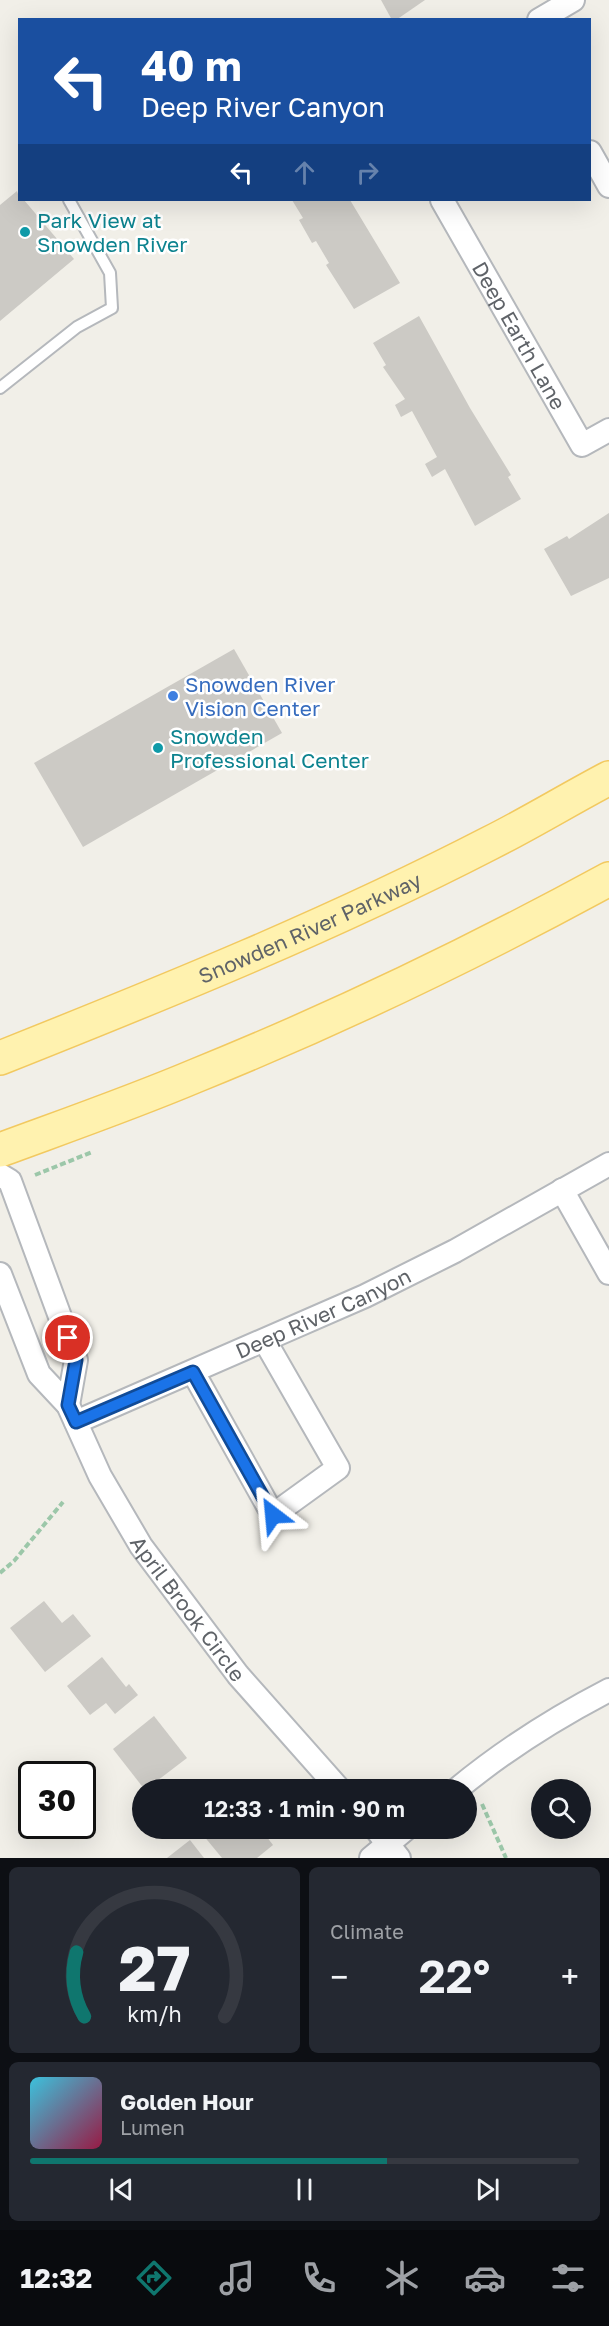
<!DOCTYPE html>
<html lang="en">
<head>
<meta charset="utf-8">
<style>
	:root { --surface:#171b24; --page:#242831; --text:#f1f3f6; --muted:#9ea1a6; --line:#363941; --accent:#0f766e }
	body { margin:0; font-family:"Golos Text",sans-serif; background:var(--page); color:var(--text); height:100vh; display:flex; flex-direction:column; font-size:22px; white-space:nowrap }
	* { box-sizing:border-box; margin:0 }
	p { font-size:20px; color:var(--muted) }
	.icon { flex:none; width:33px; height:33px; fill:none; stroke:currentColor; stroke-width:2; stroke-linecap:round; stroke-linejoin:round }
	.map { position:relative; height:1858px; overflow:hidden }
	.panel { display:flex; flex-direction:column; gap:9px; padding:9px; background:#0d0f14; flex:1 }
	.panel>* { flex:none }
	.top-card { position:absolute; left:18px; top:18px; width:573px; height:183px; border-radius:0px; box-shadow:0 6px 24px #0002; background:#1a4fa0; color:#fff; overflow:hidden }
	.controls { position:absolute; left:531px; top:1779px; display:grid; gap:12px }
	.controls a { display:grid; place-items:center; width:60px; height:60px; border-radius:50%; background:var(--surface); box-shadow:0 6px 24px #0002; font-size:30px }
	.speed { position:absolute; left:18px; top:1761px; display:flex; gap:12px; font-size:30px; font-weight:700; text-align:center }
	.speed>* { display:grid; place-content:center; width:78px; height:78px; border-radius:50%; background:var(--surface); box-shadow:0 6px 24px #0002; line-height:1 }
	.speed .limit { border:3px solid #111; border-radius:9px; background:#fff; color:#111 }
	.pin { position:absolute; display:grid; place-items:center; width:51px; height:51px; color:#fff; margin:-26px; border:3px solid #fff; border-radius:50%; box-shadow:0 2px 6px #0007 }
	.me { position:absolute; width:66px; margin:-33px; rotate:331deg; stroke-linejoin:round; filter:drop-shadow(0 0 4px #0008) }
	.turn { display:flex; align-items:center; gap:21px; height:126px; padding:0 24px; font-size:27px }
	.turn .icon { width:78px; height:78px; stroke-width:2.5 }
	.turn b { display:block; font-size:42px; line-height:51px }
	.lanes { display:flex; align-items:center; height:57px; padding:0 24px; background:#0003; justify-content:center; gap:30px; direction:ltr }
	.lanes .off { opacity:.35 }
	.big { font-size:45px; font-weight:600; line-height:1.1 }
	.panel .tile { flex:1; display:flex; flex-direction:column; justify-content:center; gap:9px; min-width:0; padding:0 21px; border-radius:9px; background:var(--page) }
	.panel .dial { align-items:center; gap:0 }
	.dial svg { height:156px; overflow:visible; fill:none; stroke:var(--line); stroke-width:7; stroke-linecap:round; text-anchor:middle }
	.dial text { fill:var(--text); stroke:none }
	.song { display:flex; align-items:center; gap:18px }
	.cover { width:72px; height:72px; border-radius:9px; background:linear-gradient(135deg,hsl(190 70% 55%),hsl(340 70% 35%)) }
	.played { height:6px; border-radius:3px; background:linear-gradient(90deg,var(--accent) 65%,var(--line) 65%) }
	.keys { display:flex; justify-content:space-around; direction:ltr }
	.heat { display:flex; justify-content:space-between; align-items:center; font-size:33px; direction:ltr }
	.panel .tiles { flex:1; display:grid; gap:9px; grid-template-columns:1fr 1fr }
	.tile:last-child { grid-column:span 2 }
	.trip { position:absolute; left:132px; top:1779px; width:345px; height:60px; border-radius:30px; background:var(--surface); box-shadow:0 6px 24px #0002; font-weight:600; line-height:60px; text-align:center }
	.tabs { display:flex; height:96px; justify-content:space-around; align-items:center; background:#090b0e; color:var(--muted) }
	.tabs .icon { width:42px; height:42px }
	.tabs .on { color:var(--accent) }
	.tabs b { font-size:27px; color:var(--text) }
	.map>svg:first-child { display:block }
</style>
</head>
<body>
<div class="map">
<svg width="609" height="1858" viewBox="0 0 609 1858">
	<rect width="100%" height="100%" fill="#f1efe8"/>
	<!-- building -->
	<g fill="#cccac5">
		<path d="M381,0H425L396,20H392Z"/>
		<path d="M17,191L20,200H24L74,259L0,321V205Z"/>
		<path d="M292,200H350L400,283L354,309L326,265L329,263L316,241L312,243L299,220L303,218Z"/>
		<path d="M419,316L470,408L511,475L508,477L521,499L475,526L445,469L432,477L425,464L437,457L412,411L401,417L395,405L405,399L383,367L386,365L373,343Z"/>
		<path d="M609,513V578L571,596L544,549L567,536L569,539Z"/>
		<path d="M234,649L282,733L83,847L34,763Z"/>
		<path d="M44,1601L62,1623L73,1614L91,1636L45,1672L10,1628Z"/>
		<path d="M102,1657L126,1687L129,1684L138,1695L115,1714L106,1703L90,1715L67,1686Z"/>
		<path d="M154,1716L187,1758L145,1790L113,1749Z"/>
		<path d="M210,1828H260L273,1845L257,1858H222L203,1835Z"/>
		<path d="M190,1840L204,1858H167Z"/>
	</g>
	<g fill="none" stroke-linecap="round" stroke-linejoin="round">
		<defs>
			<path id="service" d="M0,388L77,327L112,308L110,273L69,200"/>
			<g id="minor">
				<path d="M539,20L573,0"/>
				<path d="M590,152L609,186"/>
				<path id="s1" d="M442,200L582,445L609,430"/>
				<path d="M0,1175L10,1181L76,1360L68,1405"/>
				<path d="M562,1190L609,1273"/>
				<path id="s2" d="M0,1274L39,1374L68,1405L100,1476L141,1546L238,1675L340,1790"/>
				<path d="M193,1372L273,1515L338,1468L265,1341"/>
				<path id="s3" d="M76,1422L365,1296L455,1251L609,1164"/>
				<path d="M456,1790C503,1751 555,1718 609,1690"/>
				<path d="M375,1828L399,1858"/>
				<path d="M371,1858L407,1828"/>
			</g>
			<g id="primary">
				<path id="s4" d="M0,1058C166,992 331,925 490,843C530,823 569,799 609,778"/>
				<path d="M0,1150C65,1126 131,1103 195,1076C336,1019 475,952 609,879"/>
			</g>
		</defs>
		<!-- service casing -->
		<use href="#service" stroke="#b5b8bc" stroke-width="14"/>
		<!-- minor casing -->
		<use href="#minor" stroke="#b5b8bc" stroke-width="26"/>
		<!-- primary casing -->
		<use href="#primary" stroke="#f2c960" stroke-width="36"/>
		<!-- path -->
		<g stroke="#9cc7a9" stroke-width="4" stroke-dasharray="6 3" stroke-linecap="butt">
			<path d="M35,1175L92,1152"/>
			<path d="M0,1573L14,1561L63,1502"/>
			<path d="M482,1804L506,1858"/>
		</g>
		<!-- service -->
		<use href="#service" stroke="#fff" stroke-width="10"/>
		<!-- minor -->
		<use href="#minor" stroke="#fff" stroke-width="22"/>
		<!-- primary -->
		<use href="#primary" stroke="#fff2af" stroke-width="33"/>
	</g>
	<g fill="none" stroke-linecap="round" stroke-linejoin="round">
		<defs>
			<path id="route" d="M68,1338L76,1360L68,1405L76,1422L193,1372L273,1515"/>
		</defs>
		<!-- route casing -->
		<use href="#route" stroke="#114b97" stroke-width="15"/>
		<!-- route -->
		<use href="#route" stroke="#1a73e8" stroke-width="10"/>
	</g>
	<!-- markers -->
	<g fill="#0f9aa8" stroke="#fff" stroke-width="2">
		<circle cx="25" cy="232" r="6"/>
		<circle cx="158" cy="748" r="6"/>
	</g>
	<circle fill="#3f7fe0" stroke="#fff" stroke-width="2" cx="173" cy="696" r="6"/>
	<g text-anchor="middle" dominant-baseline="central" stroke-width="5" stroke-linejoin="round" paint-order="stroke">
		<!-- culture labels -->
		<g font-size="21" fill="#0d838f" stroke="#fff" text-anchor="start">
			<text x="37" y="220">Park View at<tspan x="37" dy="24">Snowden River</tspan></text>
			<text x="170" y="736">Snowden<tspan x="170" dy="24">Professional Center</tspan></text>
		</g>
		<!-- street labels -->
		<g font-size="21" fill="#5f6368" stroke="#fff">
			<text stroke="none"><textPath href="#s1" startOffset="156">Deep Earth Lane</textPath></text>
			<text stroke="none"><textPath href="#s4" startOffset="336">Snowden River Parkway</textPath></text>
			<text stroke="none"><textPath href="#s3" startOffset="270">Deep River Canyon</textPath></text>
			<text stroke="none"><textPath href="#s2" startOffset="387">April Brook Circle</textPath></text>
		</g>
		<!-- shop labels -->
		<g font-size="21" fill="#366cbe" stroke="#fff" text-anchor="start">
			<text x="185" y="684">Snowden River<tspan x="185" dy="24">Vision Center</tspan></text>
		</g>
	</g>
</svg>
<div class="controls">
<a><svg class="icon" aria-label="search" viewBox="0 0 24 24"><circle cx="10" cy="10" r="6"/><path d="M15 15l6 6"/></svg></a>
</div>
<div class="speed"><div class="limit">30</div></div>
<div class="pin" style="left:68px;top:1338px;background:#d93025"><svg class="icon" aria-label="arrive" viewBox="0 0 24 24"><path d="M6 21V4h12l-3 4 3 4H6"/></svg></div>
<svg class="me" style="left:273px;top:1515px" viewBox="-20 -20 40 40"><path d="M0-17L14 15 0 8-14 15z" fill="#1a73e8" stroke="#fff" stroke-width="4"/></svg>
<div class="trip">12:33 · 1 min · 90 m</div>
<div class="top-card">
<div class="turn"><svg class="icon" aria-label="left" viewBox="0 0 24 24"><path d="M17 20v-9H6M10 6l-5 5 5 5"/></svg><div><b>40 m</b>Deep River Canyon</div></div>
<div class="lanes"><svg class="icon" aria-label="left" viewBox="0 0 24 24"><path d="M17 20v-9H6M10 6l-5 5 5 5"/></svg><svg class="icon off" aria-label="ahead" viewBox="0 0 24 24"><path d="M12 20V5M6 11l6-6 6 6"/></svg><svg class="icon off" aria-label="right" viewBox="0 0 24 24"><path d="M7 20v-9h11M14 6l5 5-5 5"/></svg></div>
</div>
</div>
<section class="panel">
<div class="tiles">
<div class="tile dial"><svg viewBox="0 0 100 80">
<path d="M14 69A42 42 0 1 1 86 69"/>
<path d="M14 69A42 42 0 0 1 10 36" stroke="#0f766e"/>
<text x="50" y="56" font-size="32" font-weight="700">27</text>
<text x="50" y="72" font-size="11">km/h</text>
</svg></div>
<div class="tile"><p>Climate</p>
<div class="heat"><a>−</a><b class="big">22°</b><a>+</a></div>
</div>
<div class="tile">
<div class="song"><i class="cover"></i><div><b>Golden Hour</b><p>Lumen</p></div></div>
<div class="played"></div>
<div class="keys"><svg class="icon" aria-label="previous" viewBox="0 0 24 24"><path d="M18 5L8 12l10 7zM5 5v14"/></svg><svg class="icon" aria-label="pause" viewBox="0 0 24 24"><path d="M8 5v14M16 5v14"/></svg><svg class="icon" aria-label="next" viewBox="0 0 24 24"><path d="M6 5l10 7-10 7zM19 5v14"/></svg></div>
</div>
</div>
</section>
<nav class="tabs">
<b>12:32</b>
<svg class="icon on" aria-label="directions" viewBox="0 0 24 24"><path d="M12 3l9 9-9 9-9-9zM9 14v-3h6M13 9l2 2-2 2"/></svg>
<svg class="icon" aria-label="music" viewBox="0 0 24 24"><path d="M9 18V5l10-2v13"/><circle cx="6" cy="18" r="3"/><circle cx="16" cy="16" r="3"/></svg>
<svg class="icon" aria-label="phone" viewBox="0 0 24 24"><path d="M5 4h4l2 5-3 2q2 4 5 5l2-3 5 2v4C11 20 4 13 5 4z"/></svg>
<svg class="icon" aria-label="climate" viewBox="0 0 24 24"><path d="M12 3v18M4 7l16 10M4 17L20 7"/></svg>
<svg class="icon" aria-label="car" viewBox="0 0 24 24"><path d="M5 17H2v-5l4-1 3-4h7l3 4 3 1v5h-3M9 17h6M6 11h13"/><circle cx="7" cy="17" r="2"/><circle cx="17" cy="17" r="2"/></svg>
<svg class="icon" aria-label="filters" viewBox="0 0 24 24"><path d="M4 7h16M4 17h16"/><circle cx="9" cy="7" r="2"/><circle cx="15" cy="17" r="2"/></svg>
</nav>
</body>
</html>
